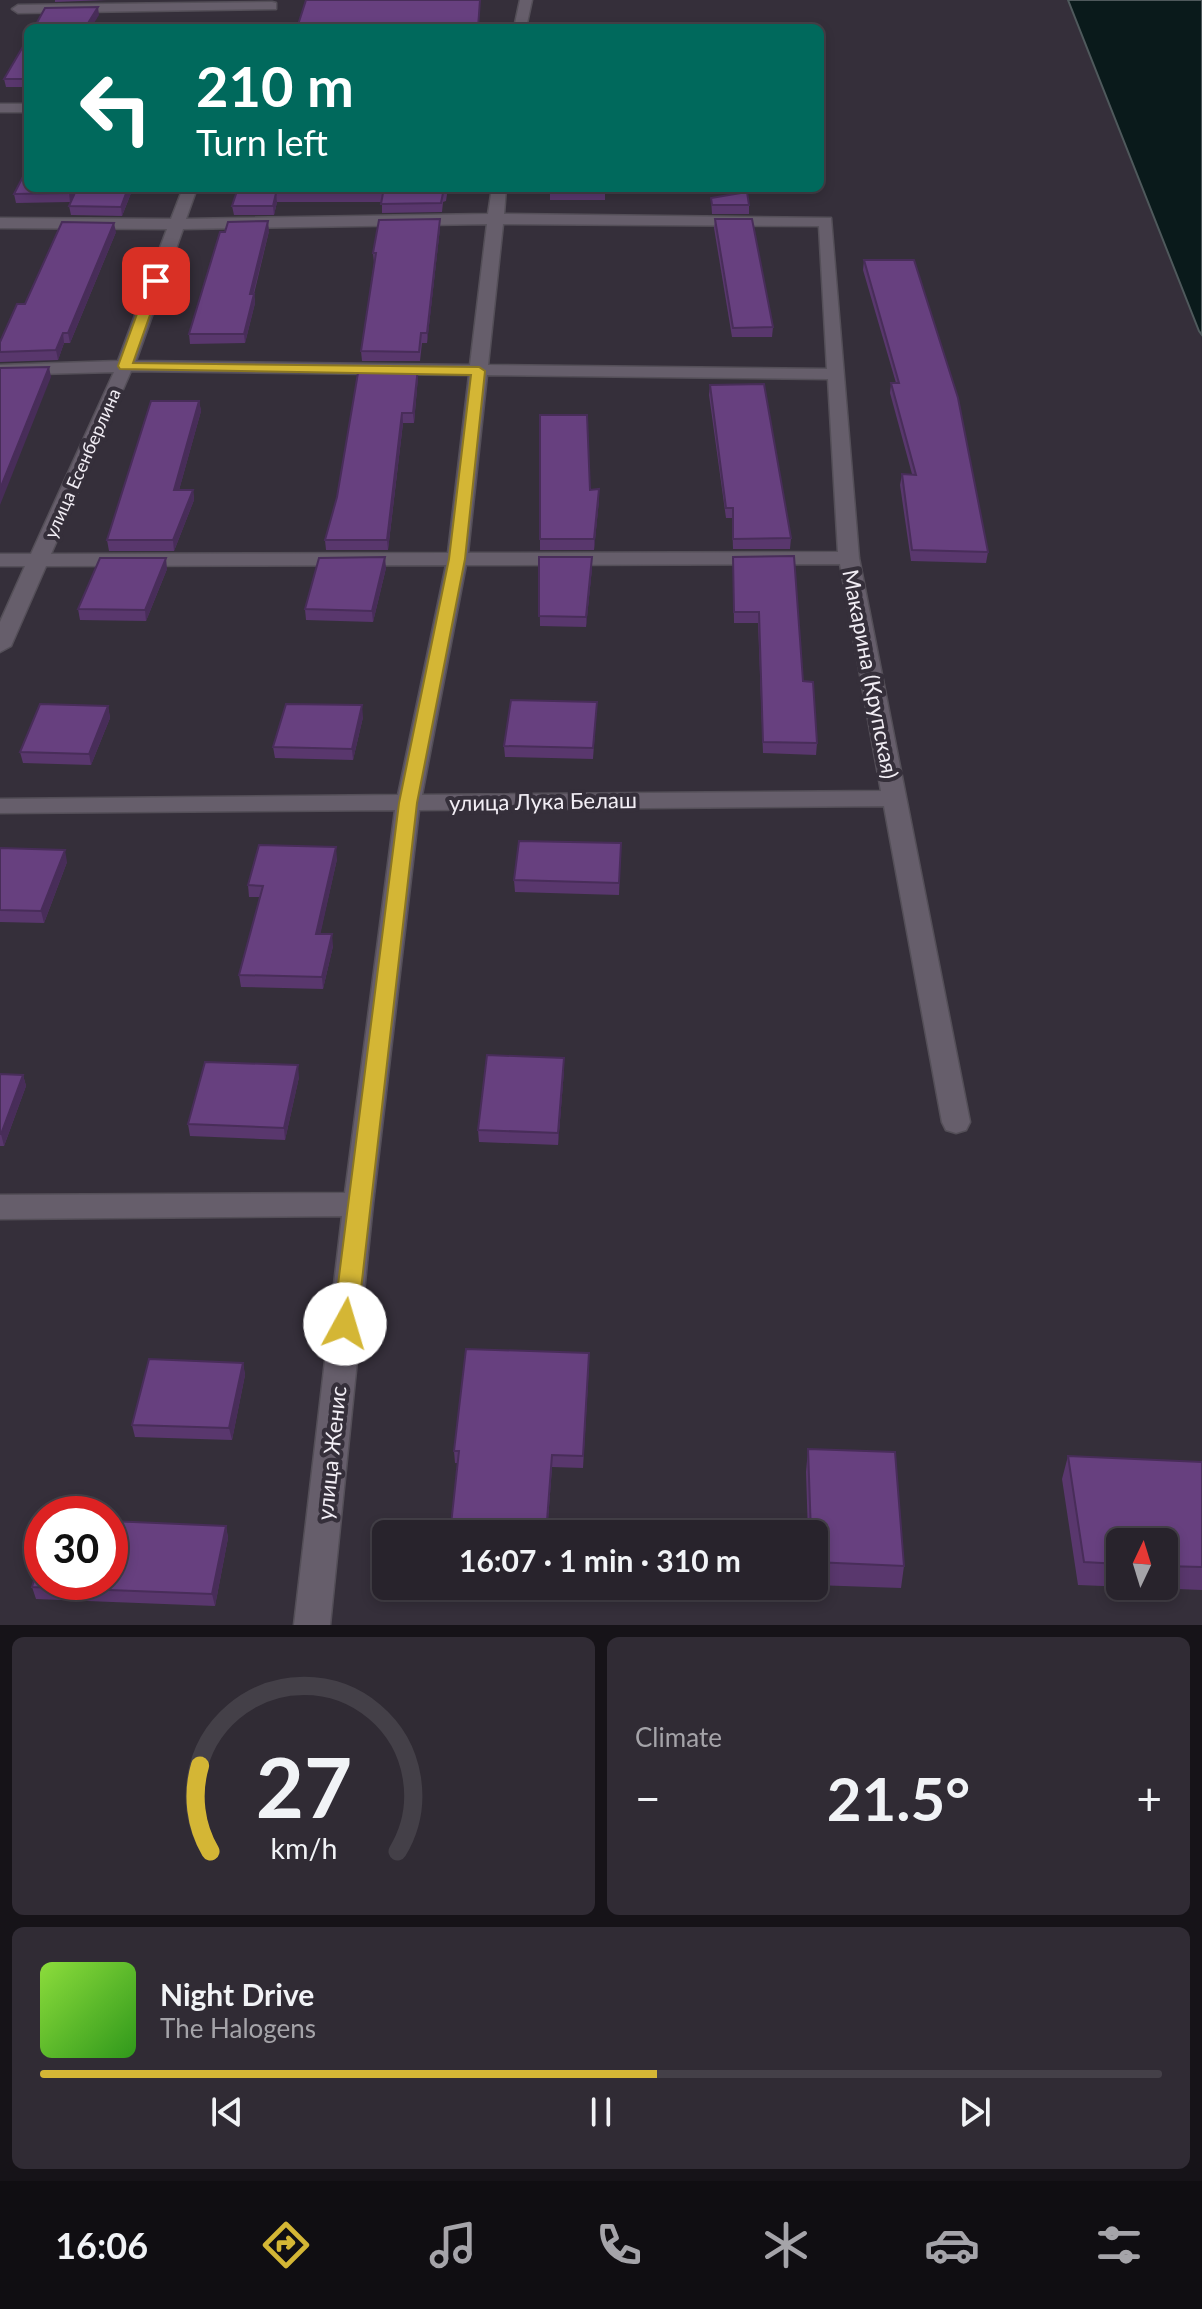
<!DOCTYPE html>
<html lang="en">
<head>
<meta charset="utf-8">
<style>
	:root { --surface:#28232c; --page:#302b34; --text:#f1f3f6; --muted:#a5a4a9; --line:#444048; --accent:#d4b635 }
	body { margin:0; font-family:Lato,sans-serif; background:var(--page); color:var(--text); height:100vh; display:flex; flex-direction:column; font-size:30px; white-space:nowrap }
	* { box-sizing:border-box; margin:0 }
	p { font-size:26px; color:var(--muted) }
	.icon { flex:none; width:44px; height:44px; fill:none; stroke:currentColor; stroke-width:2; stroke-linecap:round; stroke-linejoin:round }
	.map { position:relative; height:1625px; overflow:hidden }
	.drawer { display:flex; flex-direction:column; gap:12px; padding:12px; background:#161318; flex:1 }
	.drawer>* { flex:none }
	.banner { position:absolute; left:24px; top:24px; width:800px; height:168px; border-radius:12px; box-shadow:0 4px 12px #0003,0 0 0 2px var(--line); background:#00695c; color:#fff; overflow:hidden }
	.needle { width:52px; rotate:4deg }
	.buttons { position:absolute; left:1106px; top:1528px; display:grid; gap:16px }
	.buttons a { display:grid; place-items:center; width:72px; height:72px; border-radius:12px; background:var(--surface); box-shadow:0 4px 12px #0003,0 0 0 2px var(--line); font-size:40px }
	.speed { position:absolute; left:24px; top:1496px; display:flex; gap:16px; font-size:40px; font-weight:700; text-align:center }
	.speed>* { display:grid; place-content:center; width:104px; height:104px; border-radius:50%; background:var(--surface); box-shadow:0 4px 12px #0003,0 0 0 2px var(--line); line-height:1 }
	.speed .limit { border:12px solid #d22; background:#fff; color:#111 }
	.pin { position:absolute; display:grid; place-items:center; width:68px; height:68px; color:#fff; margin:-34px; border-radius:16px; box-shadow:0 4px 12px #0006 }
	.me { position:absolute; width:88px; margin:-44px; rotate:6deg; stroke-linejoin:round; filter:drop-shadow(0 0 6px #0008) }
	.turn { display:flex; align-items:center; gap:28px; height:168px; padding:0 40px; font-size:36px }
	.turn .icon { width:104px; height:104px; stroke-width:2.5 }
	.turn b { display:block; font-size:56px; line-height:68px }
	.big { font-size:60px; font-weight:700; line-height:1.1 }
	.drawer .tile { flex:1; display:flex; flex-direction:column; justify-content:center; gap:12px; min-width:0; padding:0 28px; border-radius:12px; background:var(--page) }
	.drawer .dial { align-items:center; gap:0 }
	.dial svg { height:208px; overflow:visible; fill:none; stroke:var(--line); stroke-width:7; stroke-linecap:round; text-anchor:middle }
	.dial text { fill:var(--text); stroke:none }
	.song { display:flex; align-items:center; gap:24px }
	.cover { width:96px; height:96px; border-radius:12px; background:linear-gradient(135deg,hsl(90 70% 55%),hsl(110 70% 35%)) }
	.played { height:8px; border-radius:4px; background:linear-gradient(90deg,var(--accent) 55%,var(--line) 55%) }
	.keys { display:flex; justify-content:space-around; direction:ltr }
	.heat { display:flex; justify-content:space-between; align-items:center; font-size:44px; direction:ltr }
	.drawer .tiles { flex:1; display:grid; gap:12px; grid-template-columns:1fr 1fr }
	.tile:last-child { grid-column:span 2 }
	.trip { position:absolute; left:372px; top:1520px; width:456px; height:80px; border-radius:12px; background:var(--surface); box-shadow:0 4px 12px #0003,0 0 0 2px var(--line); font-weight:700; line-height:80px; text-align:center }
	.dock { display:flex; height:128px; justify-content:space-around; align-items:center; background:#100e12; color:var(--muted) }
	.dock .icon { width:56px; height:56px }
	.dock .active { color:var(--accent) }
	.dock b { font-size:36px; color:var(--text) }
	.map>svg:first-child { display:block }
</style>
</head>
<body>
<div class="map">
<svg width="1202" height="1625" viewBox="0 0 1202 1625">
	<rect width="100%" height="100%" fill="#352f3a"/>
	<!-- water -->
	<path fill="#0a1a1b" stroke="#4f595c" stroke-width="2" d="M1068,0H1202V335L1199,331Z"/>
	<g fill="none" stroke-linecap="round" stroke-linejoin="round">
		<defs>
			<g id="street">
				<path d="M520,0H532L526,28H514Z"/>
				<path d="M272,2L276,3V9L18,13L12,9L18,5Z"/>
				<rect x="0" y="104" width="28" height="8"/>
				<path d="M183,188H197L186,219L488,214L492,188H506L504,214L831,218L859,558L970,1122L966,1130L956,1133L946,1130L942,1122L884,806L419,810L373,1204L330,1625H294L342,1216L0,1219V1195L345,1193L395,810L0,813V799L398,795L446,565L46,566L11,646L0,652V622L25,566H0V554H31L114,372L0,375V365L118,361L167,229L0,228V218L171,219ZM487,224L470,365L136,361L183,229ZM503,224L819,226L827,369L488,365ZM131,371L469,375L448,553L51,554ZM487,375L828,379L838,552L468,553ZM840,564L881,791L422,795L466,565Z"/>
			</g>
		</defs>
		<!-- street casing -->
		<use href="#street" stroke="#544f58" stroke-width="3"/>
		<!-- street -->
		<use href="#street" fill="#665e6b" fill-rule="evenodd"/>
	</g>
	<!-- wall -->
	<g fill="#59376d" fill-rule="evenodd">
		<path d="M55,0H107L55,2Z"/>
		<path d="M306,0L479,28H297Z"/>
		<path d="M28,38V87H6L4,79Z"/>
		<path d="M28,188H77L70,202L16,203L14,194Z"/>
		<path d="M77,188H133L122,216L71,215L69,206Z"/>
		<path d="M238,188H448L446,201L443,202L442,212L382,213V202H277L274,215H234L232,206Z"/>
		<rect x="550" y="188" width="55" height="12"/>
		<path d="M711,198L749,205V214H712Z"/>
		<path d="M715,219L773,327L772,337H732L714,228Z"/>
		<path d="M440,228L427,343H422L420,361H362L361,351L374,263L373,253Z"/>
		<path d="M269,231L254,294L255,303L245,343L190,344L189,334Z"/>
		<path d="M116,232L70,343H64L58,360L0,362V352L25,304Z"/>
		<path d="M864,260L988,552L986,563L911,561L900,485L902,474H912L890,393L891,383H896L863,270Z"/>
		<path d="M418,377L414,423H403L388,550H326L325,540Z"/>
		<path d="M710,385L791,538L790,549H733L732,518H726L709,395Z"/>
		<path d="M199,401L201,411L179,490H193L194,500L174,551H109L107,540Z"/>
		<path d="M540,415L590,490L599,500L594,550H540Z"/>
		<path d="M539,557L592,568L586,627L540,626Z"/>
		<path d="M733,557L803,681L817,743L816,755L763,753L758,623H734Z"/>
		<path d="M386,568L373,622L306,620L305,609Z"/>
		<path d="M167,569L146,621L80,620L78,609Z"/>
		<path d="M597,702L593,759L505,757L504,746Z"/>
		<path d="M108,706L110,718L91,765L23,763L20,752Z"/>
		<path d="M363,717L353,760L275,758L273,747Z"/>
		<path d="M621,843L619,895L515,892L514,880Z"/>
		<path d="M0,848L67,862L44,923L0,922Z"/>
		<path d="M337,859L320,934L333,946L323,989L241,987L239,975L260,897H249L248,885Z"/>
		<path d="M564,1058V1070L558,1145L479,1142L478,1130Z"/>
		<path d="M0,1074L23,1075L26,1086L4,1146H0Z"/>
		<path d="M299,1077L285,1140L190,1136L188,1124Z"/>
		<path d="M243,1363L245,1375L232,1440L135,1437L132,1425Z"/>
		<path d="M589,1365L583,1468L552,1467L547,1534H450L458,1463H455L454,1451Z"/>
		<path d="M808,1449L904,1566L901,1588L814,1585V1534H808L806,1472Z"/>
		<path d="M1068,1456L1202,1462V1590L1078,1585L1062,1479ZM1120,1542H1164V1586H1120Z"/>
		<path d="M226,1526L228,1538L215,1606L36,1599L32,1587Z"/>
		<path d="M446,1586H544L543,1593L447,1589Z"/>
	</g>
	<!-- shaded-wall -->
	<g fill="#482d59">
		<path d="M98,7L99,15L91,28H85Z"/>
		<path d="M71,188H77L70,202L69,193Z"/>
		<path d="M128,188H133L122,216L121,207Z"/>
		<path d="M276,193L277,202L274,215L273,206Z"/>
		<path d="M440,219V228L427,343V333Z"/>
		<path d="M268,221L269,231L251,303L250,294Z"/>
		<path d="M114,223L116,232L70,343L68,333Z"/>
		<path d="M254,294L255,303L245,343L244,334Z"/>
		<path d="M63,333L64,343L58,360L56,350Z"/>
		<path d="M49,367L51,377L0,505V489Z"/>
		<path d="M418,368V377L414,423L413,413Z"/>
		<path d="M199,401L201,411L176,501L174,490Z"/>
		<path d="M402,413L403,423L388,550L387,540Z"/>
		<path d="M599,489V500L594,550V539Z"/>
		<path d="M193,490L194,500L174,551L173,540Z"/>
		<path d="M385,557L386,568L373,622L372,611Z"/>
		<path d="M592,557V568L586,627V617Z"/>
		<path d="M166,558L167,569L146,621L145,610Z"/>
		<path d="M362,705L363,717L353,760L352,749Z"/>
		<path d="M108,706L110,718L91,765L89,754Z"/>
		<path d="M336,847L337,859L318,945L316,934Z"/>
		<path d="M65,850L67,862L44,923L41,911Z"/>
		<path d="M332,934L333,946L323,989L322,977Z"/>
		<path d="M564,1058V1070L558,1145V1133Z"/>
		<path d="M298,1065L299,1077L285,1140L284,1128Z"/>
		<path d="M23,1075L26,1086L4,1146L1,1134Z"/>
		<path d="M243,1363L245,1375L232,1440L229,1428Z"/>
		<path d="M226,1526L228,1538L215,1606L212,1594Z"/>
	</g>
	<!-- building -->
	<g fill="#67407f" stroke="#482d59" stroke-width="2">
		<path d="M306,0H480L478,28H431V25L352,26V28H297Z"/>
		<path d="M98,7L85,28H34L45,8Z"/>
		<path d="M28,38V79H4Z"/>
		<path d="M28,167V188H71L69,193L14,194Z"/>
		<path d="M77,188H128L121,207L69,206Z"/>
		<path d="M238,188H446V193H443L441,203L381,204L383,193H276L273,206H232Z"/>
		<path d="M550,188H605V191L550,192Z"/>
		<path d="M747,192L749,205H712L711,198Z"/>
		<path d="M440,219L427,333H421L419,352L361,351L376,253H373L379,220Z"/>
		<path d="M715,219H752L773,327L733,328Z"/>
		<path d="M268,221L250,294H254L244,334H189L220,232H225L228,222Z"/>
		<path d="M62,222L114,223L68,333H63L56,350L0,352V342L17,304H25Z"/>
		<path d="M864,260H914L958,398L988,552L912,550L902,474L916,475L891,383H899Z"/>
		<path d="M49,367L0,489V368Z"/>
		<path d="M359,367L418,368L413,413H402L387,540H325L337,497Z"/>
		<path d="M764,384L791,538L733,539V508H726L710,385Z"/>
		<path d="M151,401H199L174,490H193L173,540H107Z"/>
		<path d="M540,415H587L590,490L599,489L594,539H540Z"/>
		<path d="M794,556L803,681L813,682L817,743L763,742L759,612H734L733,557Z"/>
		<path d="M385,557L372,611L305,609L319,558Z"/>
		<path d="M539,557H592L586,617L539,616Z"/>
		<path d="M100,558H166L145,610L78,609Z"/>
		<path d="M511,700L597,702L593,748L504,746Z"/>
		<path d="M40,704L108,706L89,754L20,752Z"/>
		<path d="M286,704L362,705L352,749L273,747Z"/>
		<path d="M519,841L621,843L619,883L514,880Z"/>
		<path d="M259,845L336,847L316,934H332L322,977L239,975L263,886L248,885Z"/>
		<path d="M0,848L65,850L41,911L0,910Z"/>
		<path d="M487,1055L564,1058L558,1133L478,1130Z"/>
		<path d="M205,1062L298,1065L284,1128L188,1124Z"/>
		<path d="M0,1074L23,1075L1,1134H0Z"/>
		<path d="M466,1349L589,1353L583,1456L552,1455L546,1534H450L459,1451H454Z"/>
		<path d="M149,1359L243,1363L229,1428L132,1425Z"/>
		<path d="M808,1449L895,1452L904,1566L814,1562V1534H811Z"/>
		<path d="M1068,1456L1202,1462V1567L1164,1566V1542H1120V1564L1084,1562Z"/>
		<path d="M110,1521L226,1526L212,1594L32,1587L42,1553V1582H110Z"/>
	</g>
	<!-- route -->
	<path fill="#d4b635" stroke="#8a7622" stroke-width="2" d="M156,277L162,281L133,363L479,367L485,371L465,559L417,803L357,1324L353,1331L345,1334L337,1331L333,1324L399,803L449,559L471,375L120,369L118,366L149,281Z"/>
	<g text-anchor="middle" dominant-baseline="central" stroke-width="8" stroke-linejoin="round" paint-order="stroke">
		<!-- far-street labels -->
		<g font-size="18" fill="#f1edf4" stroke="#352f3a">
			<text transform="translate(82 463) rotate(-66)">улица Есенберлина</text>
		</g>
		<!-- street labels -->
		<g font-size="22" fill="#f1edf4" stroke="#352f3a">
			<text transform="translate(871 674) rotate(79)">Макарина (Крупская)</text>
			<text transform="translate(543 801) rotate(-1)">улица Лука Белаш</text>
			<text transform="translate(331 1453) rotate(-84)">улица Женис</text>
		</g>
	</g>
</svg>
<div class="buttons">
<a><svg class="needle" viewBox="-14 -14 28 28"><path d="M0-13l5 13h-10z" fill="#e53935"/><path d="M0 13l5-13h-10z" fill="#a5a4a9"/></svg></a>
</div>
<div class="speed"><div class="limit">30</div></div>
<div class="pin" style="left:156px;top:281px;background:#d93025"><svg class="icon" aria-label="arrive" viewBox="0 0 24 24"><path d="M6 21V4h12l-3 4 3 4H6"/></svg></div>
<svg class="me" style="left:345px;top:1324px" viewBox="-20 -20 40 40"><circle r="19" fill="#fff"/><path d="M0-13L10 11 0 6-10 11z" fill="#d4b635"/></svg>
<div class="trip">16:07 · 1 min · 310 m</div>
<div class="banner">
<div class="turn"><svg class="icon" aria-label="left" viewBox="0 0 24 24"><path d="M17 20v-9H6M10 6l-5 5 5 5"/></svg><div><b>210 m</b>Turn left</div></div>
</div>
</div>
<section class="drawer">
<div class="tiles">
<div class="tile dial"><svg viewBox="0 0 100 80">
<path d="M14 69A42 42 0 1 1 86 69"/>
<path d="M14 69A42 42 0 0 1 10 36" stroke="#d4b635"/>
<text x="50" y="56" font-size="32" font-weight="700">27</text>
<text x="50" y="72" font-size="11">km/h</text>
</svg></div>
<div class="tile"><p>Climate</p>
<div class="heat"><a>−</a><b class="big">21.5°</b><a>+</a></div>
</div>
<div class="tile">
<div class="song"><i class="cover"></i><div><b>Night Drive</b><p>The Halogens</p></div></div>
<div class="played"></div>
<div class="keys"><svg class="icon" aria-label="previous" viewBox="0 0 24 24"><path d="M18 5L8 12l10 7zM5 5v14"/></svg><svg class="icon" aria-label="pause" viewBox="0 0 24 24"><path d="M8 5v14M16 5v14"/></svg><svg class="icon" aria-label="next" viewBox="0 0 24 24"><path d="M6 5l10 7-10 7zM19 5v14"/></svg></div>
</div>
</div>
</section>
<nav class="dock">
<b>16:06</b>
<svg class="icon active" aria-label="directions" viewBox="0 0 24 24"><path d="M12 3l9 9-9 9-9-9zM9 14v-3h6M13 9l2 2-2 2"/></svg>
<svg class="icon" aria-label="music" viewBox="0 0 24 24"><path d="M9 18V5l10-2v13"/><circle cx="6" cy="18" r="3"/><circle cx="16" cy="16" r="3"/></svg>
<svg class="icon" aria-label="phone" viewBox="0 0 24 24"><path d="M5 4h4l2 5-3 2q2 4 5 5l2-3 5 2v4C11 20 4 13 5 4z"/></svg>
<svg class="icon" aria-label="climate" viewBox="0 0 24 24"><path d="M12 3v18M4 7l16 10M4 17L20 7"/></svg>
<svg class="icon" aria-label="car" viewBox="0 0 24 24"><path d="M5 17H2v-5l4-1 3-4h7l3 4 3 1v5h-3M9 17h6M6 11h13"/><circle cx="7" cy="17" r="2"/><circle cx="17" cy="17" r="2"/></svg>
<svg class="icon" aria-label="filters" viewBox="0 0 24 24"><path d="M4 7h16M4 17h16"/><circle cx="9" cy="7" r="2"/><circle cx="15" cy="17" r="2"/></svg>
</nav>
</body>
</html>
